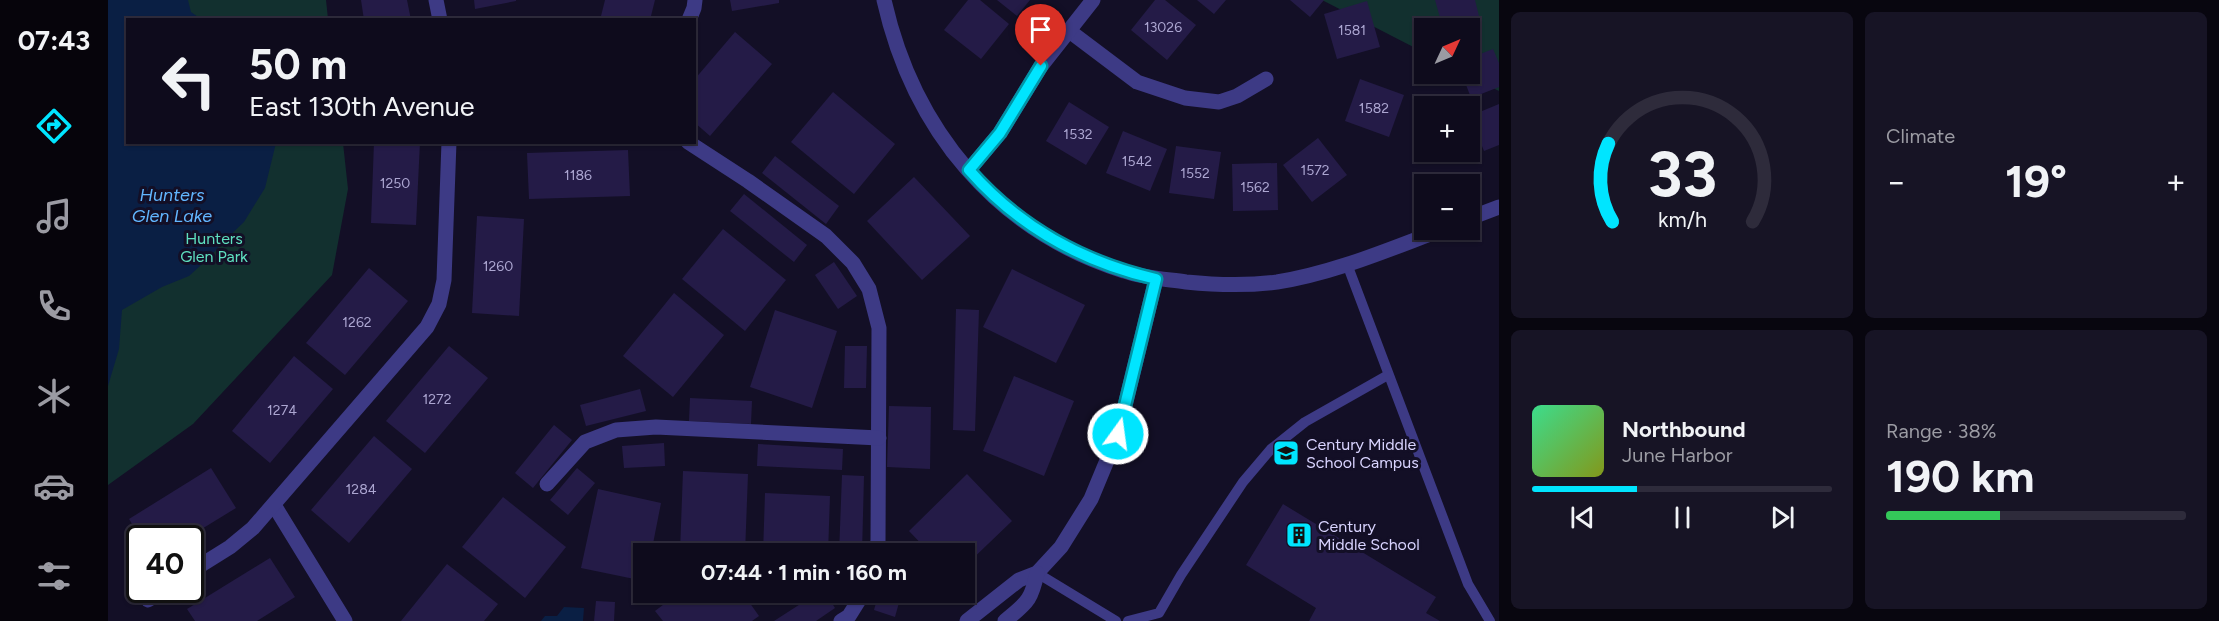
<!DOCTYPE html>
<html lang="en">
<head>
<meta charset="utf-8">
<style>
	:root { --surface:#0e0b1c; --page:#171425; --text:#f1f3f6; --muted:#9b9ba3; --line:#2e2b3b; --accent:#00e5ff }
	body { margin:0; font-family:Figtree,sans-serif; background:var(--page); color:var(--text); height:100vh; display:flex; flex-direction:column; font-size:22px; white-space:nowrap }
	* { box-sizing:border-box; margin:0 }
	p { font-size:20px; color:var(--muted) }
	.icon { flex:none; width:33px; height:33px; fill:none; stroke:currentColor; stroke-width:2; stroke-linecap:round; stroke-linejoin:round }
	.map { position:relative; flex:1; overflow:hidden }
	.side { display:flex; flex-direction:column; gap:12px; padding:12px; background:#08060f; width:720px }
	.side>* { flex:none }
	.hud { position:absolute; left:18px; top:18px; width:570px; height:126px; border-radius:0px; box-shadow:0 2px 4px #0004,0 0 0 2px var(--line); background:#0e0b1c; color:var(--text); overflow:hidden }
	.needle { width:39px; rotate:46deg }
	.fabs { position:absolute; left:1306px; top:18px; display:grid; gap:12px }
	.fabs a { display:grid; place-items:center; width:66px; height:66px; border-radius:0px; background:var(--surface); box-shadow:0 2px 4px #0004,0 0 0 2px var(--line); font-size:30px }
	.speed { position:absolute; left:18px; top:525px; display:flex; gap:12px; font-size:30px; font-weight:700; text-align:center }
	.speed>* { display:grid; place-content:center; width:78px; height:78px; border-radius:50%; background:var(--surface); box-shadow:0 2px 4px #0004,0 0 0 2px var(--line); line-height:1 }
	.speed .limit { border:3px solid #111; border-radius:9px; background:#fff; color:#111 }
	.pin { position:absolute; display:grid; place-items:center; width:51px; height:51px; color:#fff; margin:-62px -26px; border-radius:50% 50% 50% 0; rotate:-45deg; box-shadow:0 0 6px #0007 }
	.pin .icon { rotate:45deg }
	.me { position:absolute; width:66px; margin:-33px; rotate:14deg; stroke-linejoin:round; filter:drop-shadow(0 0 4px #0008) }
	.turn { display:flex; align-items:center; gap:21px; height:126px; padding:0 24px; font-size:27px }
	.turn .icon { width:78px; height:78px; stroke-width:2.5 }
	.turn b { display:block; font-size:42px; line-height:51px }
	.big { font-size:45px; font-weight:700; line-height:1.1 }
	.side .tile { flex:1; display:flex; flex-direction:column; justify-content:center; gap:9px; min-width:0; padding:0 21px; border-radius:9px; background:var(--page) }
	.side .dial { align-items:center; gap:0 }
	.dial svg { height:156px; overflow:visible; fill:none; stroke:var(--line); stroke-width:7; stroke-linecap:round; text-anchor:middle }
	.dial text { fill:var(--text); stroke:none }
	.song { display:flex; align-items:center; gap:18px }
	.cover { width:72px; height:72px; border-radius:9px; background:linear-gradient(135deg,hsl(150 70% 55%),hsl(70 70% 35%)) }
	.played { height:6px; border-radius:3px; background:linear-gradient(90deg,var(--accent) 35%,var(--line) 35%) }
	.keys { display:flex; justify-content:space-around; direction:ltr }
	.heat { display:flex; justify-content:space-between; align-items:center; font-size:33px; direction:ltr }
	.charge { height:9px; border-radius:4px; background:linear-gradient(90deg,#34c759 38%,var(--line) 0) }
	.side .tiles { flex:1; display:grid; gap:12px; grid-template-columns:repeat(2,1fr) }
	.trip { position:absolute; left:525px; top:543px; width:342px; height:60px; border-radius:0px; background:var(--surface); box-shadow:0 2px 4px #0004,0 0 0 2px var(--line); font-weight:700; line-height:60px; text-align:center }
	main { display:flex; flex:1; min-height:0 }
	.dock { display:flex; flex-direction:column; width:108px; justify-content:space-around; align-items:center; background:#06040b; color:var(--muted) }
	.dock .icon { width:42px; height:42px }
	.dock .current { color:var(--accent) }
	.dock b { font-size:27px; color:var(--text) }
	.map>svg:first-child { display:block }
</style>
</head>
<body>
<main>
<nav class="dock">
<b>07:43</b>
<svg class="icon current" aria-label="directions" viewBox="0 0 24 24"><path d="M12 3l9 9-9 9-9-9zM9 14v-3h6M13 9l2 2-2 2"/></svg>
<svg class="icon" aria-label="music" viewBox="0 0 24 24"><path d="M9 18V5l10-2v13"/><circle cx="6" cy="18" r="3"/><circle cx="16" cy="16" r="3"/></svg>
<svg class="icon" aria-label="phone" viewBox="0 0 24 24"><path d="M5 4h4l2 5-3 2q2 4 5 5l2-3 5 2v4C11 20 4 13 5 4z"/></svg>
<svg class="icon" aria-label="climate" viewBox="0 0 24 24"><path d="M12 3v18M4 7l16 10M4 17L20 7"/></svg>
<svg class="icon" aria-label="car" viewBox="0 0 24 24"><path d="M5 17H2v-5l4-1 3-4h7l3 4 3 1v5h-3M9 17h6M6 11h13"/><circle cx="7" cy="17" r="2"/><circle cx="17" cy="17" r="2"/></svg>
<svg class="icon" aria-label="filters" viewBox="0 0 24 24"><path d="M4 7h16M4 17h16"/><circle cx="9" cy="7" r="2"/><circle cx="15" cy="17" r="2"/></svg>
</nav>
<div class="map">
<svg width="1391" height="621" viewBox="0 0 1391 621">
	<rect width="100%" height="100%" fill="#130f26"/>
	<!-- green -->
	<g fill="#12302f">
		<path d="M0,0H218L220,19L20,20V142L235,143L240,189L224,275L85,424L0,485Z"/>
		<path d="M1214,0H1391V91L1357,74H1362V28H1317V53Z"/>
	</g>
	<!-- water -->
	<g fill="#0a1f44">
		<path d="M0,0H80L83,12L93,19L20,20V142L168,143L157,188L136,222L113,244L102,257L81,276L54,287L14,310L11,349L0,386Z"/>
		<path d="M456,607L476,608L475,621H433L437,616H449Z"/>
	</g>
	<!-- building -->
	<g fill="#241b47">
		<path d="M253,0H299L303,20H256Z"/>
		<path d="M366,0H408V1L367,9Z"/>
		<path d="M497,0H547L542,20H492Z"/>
		<path d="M622,0H671V3L624,11Z"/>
		<path d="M860,0H872L901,24L873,59L836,30Z"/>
		<path d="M889,0H922L909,16Z"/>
		<path d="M1047,0H1057L1088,25L1059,60L1023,30Z"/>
		<path d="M1089,0H1118L1106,14Z"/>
		<path d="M1182,0H1216L1202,17Z"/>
		<path d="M1327,0H1367L1373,24L1354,28H1335Z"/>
		<path d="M1259,1L1272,47L1229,59L1216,14Z"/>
		<path d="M627,32L664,64L602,136L586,122V80Z"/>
		<path d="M1385,49L1391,63V87L1363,98L1354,74H1362V58Z"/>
		<path d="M1252,79L1296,95L1281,137L1237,121Z"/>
		<path d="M725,92L787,144L746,194L683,142Z"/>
		<path d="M961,102L1001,127L978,165L938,141Z"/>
		<path d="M1391,104V145L1376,151L1362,116Z"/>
		<path d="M1015,131L1059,149L1042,191L998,173Z"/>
		<path d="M1210,138L1239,175L1204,202L1175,165Z"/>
		<path d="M266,142H312L308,225L263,223Z"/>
		<path d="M1068,146L1113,152L1106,199L1061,193Z"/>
		<path d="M520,150L522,196L421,199L419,153Z"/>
		<path d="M667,156L731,206L718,224L654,173Z"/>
		<path d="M1169,163L1170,210L1125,211L1124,164Z"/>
		<path d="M806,177L862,236L814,280L759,221Z"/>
		<path d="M636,194L699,245L686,262L622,211Z"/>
		<path d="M369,216L416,219L411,316L364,313Z"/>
		<path d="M615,229L678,280L637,331L574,279Z"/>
		<path d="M726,262L749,296L730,309L707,275Z"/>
		<path d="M261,268L300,301L237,375L198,343Z"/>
		<path d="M904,269L977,305L948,363L875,327Z"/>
		<path d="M566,293L616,335L565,397L515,356Z"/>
		<path d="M848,309L871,310L867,431L845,430Z"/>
		<path d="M667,310L729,331L704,408L642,387Z"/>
		<path d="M341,346L380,378L317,453L278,421Z"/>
		<path d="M737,346H759L758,388H736Z"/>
		<path d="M186,356L225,389L162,463L124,431Z"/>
		<path d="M906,376L966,401L936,476L875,451Z"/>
		<path d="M532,389L538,411L478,426L472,405Z"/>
		<path d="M582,398L644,401L643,424L581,421Z"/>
		<path d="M781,406L823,407L822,469L779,467Z"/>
		<path d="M446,425L464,440L425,488L407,473Z"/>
		<path d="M266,436L304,469L241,543L203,510Z"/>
		<path d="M556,443L557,466L516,468L514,446Z"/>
		<path d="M650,444L735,449L734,470L649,466Z"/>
		<path d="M103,468L128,508L79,538H33L21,519Z"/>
		<path d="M469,468L487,483L460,515L442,500Z"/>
		<path d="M575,471L640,474L637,554L572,552Z"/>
		<path d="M859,474L904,521L856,567V554H823L801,531Z"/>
		<path d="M734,475L756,476L754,554H731Z"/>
		<path d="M490,489L553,503L543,554H536V581L473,568Z"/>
		<path d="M657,493L722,496L720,554H655Z"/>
		<path d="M395,497L458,547L417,598L354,547Z"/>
		<path d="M1175,504L1328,597L1318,613L1332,621H1201L1208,608L1138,565Z"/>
		<path d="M162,558L187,597L149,621H87L79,609Z"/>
		<path d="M339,564L390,604L376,621H293Z"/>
		<path d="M572,592H634L651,616L644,621H555L547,611Z"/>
		<path d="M711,592H717L727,608L708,621H666Z"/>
		<path d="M771,592H794L787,617L766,610Z"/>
		<path d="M488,601L507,602L506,621H486Z"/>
	</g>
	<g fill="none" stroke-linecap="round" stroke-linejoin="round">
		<!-- service -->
		<g stroke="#3d3a85" stroke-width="10">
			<path d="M1239,264L1360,584L1382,621"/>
			<path d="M929,573L1008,621"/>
			<path d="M1020,621L1051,613L1073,575L1135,482L1163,449L1197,422L1280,375"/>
		</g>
		<!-- minor -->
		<g stroke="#3d3a85" stroke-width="15">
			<path d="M328,0L332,20"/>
			<path d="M581,20L586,8L587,0"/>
			<path d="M960,30L1029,82L1077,98L1111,102L1129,96L1158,79"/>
			<path d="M580,142L640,181L718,236L745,263L761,289L771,328L770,541L767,554"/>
			<path d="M861,170L892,133L933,66L985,0"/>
			<path d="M439,484L477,442L508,430L548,427L771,438"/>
			<path d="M166,505L237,621"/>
			<path d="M82,572L122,547L145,528L319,327L331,304L336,280L341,142"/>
			<path d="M40,600L56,590"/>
			<path d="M733,621L741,616L756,592"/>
		</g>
		<!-- tertiary -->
		<g stroke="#3d3a85" stroke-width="15">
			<path d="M776,0C805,129 888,231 1016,271C1036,278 1057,279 1078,282C1108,285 1139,286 1169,282C1226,273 1279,250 1333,230"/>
			<path d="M1362,218L1391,207"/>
			<path d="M859,621L911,580L929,573L953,547L983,499L1010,434L1048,279"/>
			<path d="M897,621C918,603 923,602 929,573"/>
		</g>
	</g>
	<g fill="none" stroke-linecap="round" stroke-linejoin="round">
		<defs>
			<path id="route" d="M933,66L892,133L861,170C911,227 974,262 1048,279L1010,434"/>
		</defs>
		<!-- route casing -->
		<use href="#route" stroke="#0095a6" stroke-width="15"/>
		<!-- route -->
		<use href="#route" stroke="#00e5ff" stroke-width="10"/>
	</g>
	<!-- icons -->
	<defs>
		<symbol id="school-square" viewBox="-11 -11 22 22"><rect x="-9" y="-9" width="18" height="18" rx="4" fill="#00e5ff" stroke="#130f26"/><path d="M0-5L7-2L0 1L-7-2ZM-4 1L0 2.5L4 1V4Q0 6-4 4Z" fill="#111"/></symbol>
		<symbol id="building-square" viewBox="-11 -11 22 22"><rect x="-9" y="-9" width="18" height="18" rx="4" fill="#00e5ff" stroke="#130f26"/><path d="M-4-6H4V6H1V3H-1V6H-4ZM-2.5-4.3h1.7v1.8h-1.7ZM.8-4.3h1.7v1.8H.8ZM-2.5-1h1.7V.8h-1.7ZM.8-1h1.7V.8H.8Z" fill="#111"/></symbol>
	</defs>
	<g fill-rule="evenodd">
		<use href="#school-square" x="1163" y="438" width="30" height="30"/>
		<use href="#building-square" x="1176" y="520" width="30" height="30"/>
	</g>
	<g text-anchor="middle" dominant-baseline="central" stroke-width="6" stroke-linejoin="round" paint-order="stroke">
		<!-- number labels -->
		<g font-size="14" fill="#aca6d1">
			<text x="1055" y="27">13026</text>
			<text x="1244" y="30">1581</text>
			<text x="1266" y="108">1582</text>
			<text x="970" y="134">1532</text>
			<text x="1029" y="161">1542</text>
			<text x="1207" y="170">1572</text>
			<text x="1087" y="173">1552</text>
			<text x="470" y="175">1186</text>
			<text x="287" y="183">1250</text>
			<text x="1147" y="187">1562</text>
			<text x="390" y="266">1260</text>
			<text x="249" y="322">1262</text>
			<text x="329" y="399">1272</text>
			<text x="174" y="410">1274</text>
			<text x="253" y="489">1284</text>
		</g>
		<!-- park labels -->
		<g font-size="16" fill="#5fe0c0" stroke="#130f26">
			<text x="106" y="238">Hunters<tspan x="106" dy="18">Glen Park</tspan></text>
		</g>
		<!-- poi labels -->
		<g font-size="16" fill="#d9d4ff" stroke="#130f26" text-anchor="start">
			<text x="1198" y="444">Century Middle<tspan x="1198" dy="18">School Campus</tspan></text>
			<text x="1210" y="526">Century<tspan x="1210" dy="18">Middle School</tspan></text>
		</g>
		<!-- water labels -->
		<g font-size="18" font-style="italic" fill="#62b6ff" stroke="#130f26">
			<text x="64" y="195">Hunters<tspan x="64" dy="21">Glen Lake</tspan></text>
		</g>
	</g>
</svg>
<div class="fabs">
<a><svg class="needle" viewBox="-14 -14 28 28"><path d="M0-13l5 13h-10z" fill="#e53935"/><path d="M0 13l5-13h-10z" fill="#9b9ba3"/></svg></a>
<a>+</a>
<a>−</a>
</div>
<div class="speed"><div class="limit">40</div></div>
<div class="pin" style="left:933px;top:66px;background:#d93025"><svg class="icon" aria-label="arrive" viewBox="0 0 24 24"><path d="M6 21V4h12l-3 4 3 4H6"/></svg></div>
<svg class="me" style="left:1010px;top:434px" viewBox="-20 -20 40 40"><circle r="17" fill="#00e5ff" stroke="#fff" stroke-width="3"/><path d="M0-11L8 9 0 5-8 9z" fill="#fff"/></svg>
<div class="trip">07:44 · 1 min · 160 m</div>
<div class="hud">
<div class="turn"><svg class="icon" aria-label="left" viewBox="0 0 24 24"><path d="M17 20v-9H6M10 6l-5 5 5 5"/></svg><div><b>50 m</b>East 130th Avenue</div></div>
</div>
</div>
<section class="side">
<div class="tiles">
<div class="tile dial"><svg viewBox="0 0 100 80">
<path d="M14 69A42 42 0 1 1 86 69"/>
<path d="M14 69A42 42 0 0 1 12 29" stroke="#00e5ff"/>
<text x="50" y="56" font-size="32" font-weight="700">33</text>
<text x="50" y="72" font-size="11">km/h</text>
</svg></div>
<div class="tile"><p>Climate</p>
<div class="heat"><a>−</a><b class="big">19°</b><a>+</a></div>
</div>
<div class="tile">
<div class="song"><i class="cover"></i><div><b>Northbound</b><p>June Harbor</p></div></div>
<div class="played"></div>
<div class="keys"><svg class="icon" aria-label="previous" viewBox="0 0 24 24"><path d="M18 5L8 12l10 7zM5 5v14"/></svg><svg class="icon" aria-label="pause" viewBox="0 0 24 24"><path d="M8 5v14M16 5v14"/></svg><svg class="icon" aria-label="next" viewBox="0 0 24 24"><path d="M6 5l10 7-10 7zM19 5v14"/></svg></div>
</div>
<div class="tile"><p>Range · 38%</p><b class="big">190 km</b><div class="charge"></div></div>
</div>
</section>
</main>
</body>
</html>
